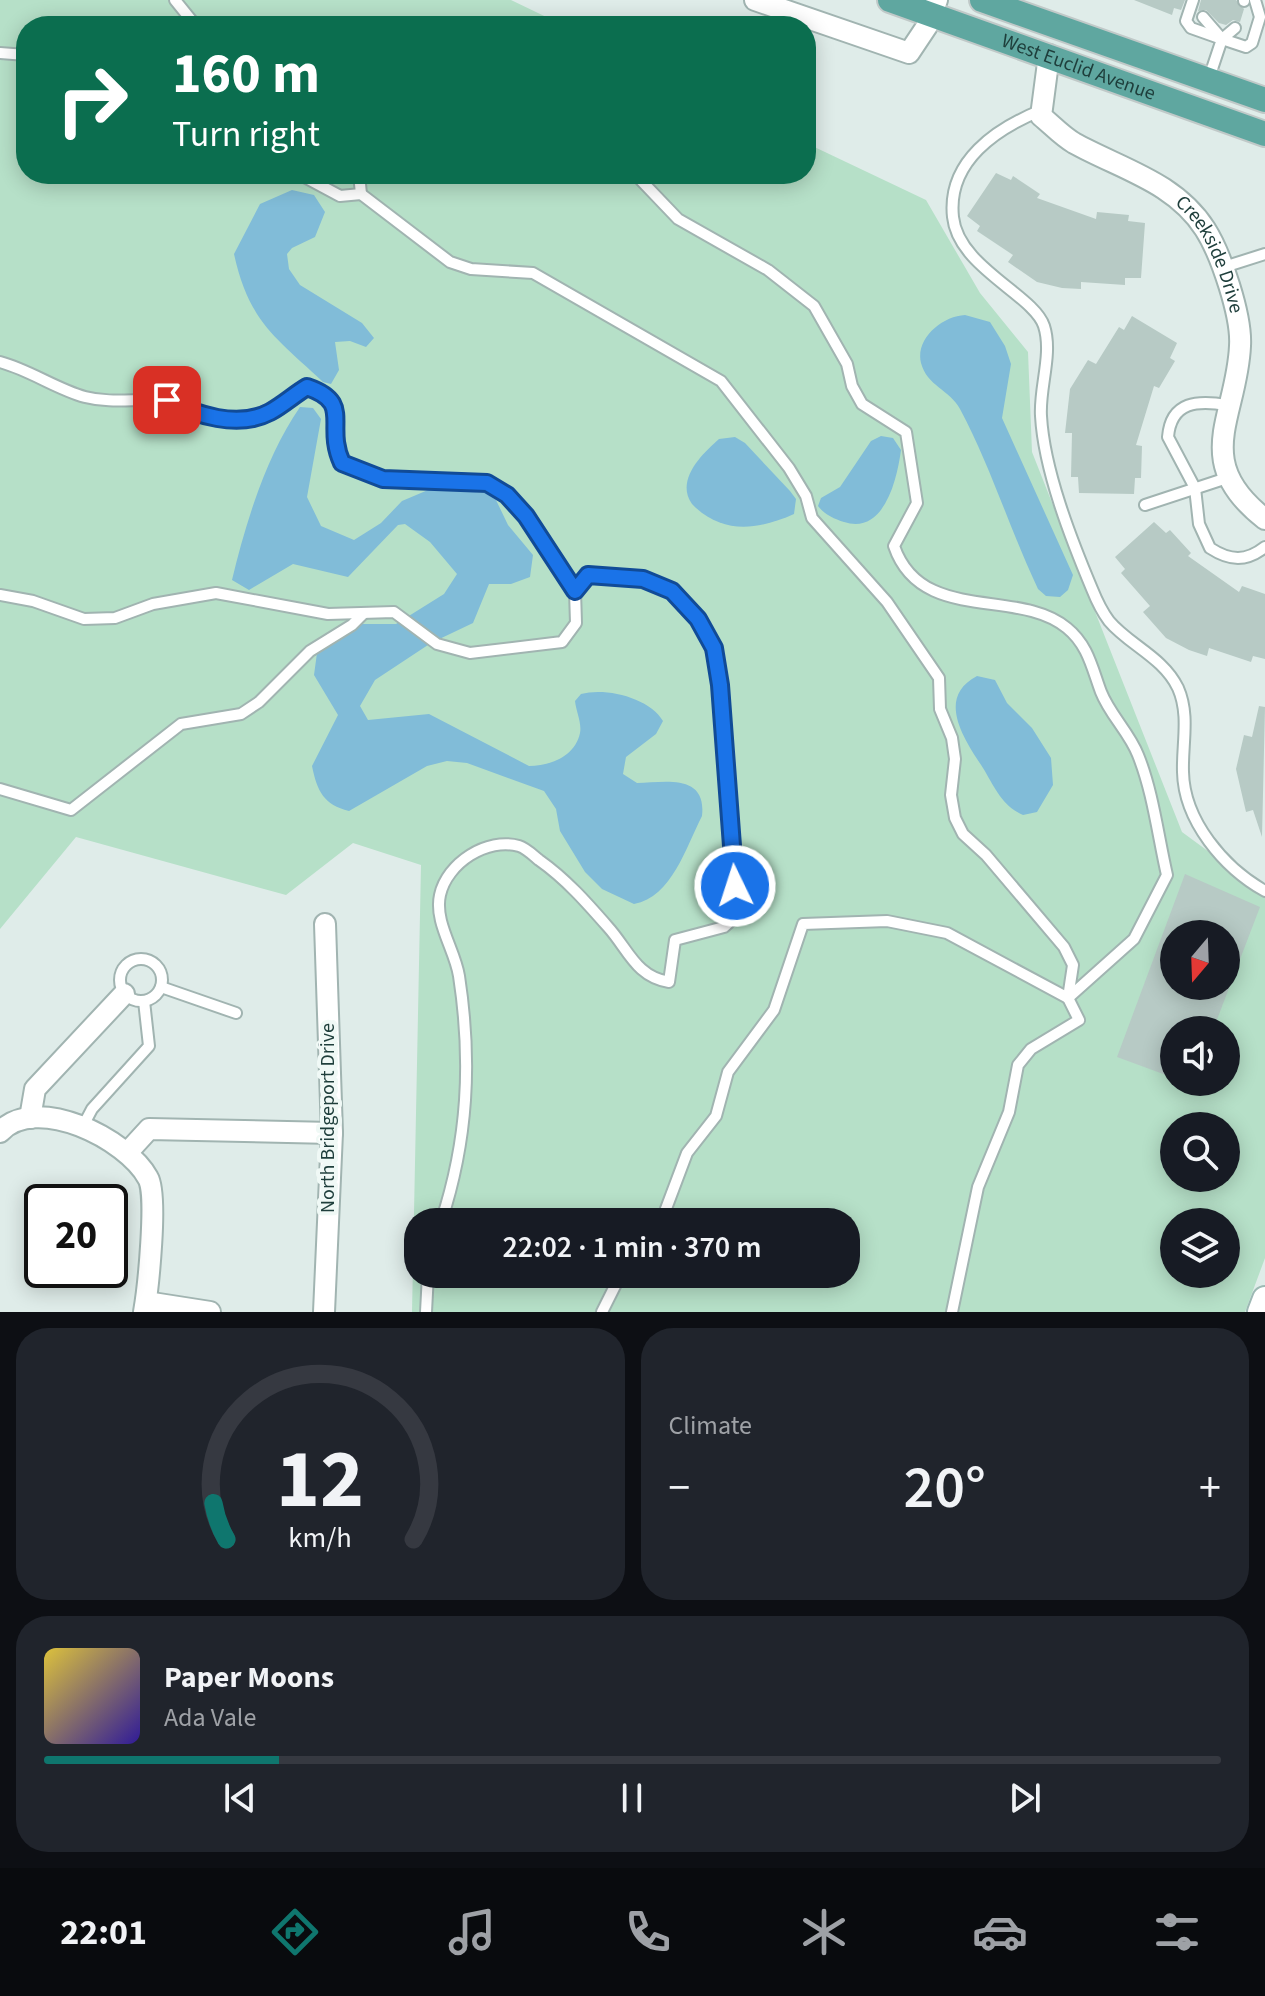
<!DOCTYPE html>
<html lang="en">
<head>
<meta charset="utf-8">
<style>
	:root { --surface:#171b24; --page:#20242c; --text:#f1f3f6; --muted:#9ea1a6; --line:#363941; --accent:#0f766e }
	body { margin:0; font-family:"Source Sans 3",sans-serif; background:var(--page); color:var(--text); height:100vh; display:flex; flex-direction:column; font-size:30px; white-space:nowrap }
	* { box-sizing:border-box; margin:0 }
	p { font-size:26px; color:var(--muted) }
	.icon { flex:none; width:44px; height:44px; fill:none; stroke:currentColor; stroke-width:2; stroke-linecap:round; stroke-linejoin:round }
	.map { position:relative; height:1312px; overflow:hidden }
	.side { display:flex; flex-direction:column; gap:16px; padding:16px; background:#0d0f14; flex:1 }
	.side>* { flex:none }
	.top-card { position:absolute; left:16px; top:16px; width:800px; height:168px; border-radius:32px; box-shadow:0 4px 20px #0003; background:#0b6e4f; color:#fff; overflow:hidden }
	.needle { width:52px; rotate:199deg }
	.tools { position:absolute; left:1160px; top:920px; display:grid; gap:16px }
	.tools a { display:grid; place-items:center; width:80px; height:80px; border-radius:50%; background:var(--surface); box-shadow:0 4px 20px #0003; font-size:40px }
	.speed { position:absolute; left:24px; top:1184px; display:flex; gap:16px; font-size:40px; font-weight:700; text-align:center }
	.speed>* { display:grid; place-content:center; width:104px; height:104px; border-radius:50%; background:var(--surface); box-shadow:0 4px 20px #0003; line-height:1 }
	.speed .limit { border:4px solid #111; border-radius:12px; background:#fff; color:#111 }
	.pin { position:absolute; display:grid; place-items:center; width:68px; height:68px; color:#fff; margin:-34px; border-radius:16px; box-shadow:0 4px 12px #0006 }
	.me { position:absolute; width:88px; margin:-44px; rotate:356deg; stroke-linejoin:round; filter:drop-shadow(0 0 6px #0008) }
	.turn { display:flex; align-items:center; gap:28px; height:168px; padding:0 24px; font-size:36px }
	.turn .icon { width:104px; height:104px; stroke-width:2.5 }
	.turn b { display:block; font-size:56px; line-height:68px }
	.big { font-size:60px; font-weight:600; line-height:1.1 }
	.side .widget { flex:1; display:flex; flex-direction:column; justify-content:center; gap:12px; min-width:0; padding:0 28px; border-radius:32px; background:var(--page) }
	.side .dial { align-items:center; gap:0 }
	.dial svg { height:208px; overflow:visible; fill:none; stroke:var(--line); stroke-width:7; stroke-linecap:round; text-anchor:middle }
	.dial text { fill:var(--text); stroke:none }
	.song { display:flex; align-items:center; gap:24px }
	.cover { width:96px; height:96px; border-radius:12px; background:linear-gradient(135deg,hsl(50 70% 55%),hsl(250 70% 35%)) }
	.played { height:8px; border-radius:4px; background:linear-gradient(90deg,var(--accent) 20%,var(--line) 20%) }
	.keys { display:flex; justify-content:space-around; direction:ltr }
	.heat { display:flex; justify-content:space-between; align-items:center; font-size:44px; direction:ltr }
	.side .tiles { flex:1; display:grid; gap:16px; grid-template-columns:1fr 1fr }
	.widget:last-child { grid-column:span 2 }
	.trip { position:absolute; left:404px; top:1208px; width:456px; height:80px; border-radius:32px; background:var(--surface); box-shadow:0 4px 20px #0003; font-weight:600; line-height:80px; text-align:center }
	.tabs { display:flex; height:128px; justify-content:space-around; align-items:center; background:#090b0e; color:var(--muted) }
	.tabs .icon { width:56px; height:56px }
	.tabs .current { color:var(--accent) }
	.tabs b { font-size:36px; color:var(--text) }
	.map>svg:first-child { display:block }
</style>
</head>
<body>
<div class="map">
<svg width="1265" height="1312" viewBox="0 0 1265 1312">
	<rect width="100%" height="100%" fill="#dfece9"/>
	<!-- green -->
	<path fill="#b6e0c8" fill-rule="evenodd" d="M0,0H511L565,26H26V174H806V143L926,200L980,293L1028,352L1032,452L1182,832L1265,893V1258L1245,1312H412L421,865L353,843L286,895L76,837L0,929ZM1174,934H1226V986H1174ZM1174,1030H1226V1082H1174ZM1174,1126H1226V1178H1174ZM418,1222H846V1274H418ZM1174,1222H1226V1274H1174Z"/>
	<!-- water -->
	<g fill="#81bcd8">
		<path d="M292,190L314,195L325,212L315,237L292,248L287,254L289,269L300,285L362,323L374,338L366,347L350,341L335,342L339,370L331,384L323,382C275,337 249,322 234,254L260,204Z"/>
		<path d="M965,315L990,322L1005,346L1011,364L1002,418L1073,575L1068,590L1060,597L1046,596L1038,589C1010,530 991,467 960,409C950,390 927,386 921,363C915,339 942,316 965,315Z"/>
		<path d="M300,407L313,408L321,419L307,497L321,526L354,540L381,523L402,501L428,490L465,491L485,493L496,500L508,525L533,555L530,577L511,584H489L473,623L431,643L375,680L360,706L368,720L429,714L529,766C549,766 575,757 580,733C582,723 576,711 575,701L581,694C606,687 650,698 663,721L656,734L626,757L623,774L637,783C662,783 707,772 702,816C686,847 672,897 634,904L602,889L585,872L560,831L556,809L544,791L467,763L447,761L427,766L349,811C324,805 317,791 312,766L338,715L314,675L317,653L362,624H396L444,594L457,574L430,542L405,524L398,525L348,577L293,564L249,590L232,580C246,522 266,456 300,407Z"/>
		<path d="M881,436L893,438L901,450C897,480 884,535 844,522C834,519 824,514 818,506L821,498L840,487L871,441Z"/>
		<path d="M735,437L745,443L790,491L796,499L794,514C758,530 722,535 692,504C675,480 702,454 719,439Z"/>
		<path d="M977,676L995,680L1007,703L1032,728L1051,758L1053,785L1037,812L1023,815C1002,806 994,786 983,768C965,740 935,698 977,676Z"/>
	</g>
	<!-- building -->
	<g fill="#b7cac5" fill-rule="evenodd">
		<path d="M1134,0H1185L1181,10L1174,8L1172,15Z"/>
		<path d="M1201,0H1236L1244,9L1240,22L1233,20L1226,25L1219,23L1206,10L1198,11Z"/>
		<path d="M996,173L1011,180L1013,176L1040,194L1037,198L1096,219L1097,212L1129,215L1128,221L1145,223L1141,278H1125V285L1081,282V289L1062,288L1037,282L1008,262L1013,255L977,231L980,226L967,216Z"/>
		<path d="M1132,316L1177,343L1170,358L1175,361L1159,388L1154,386L1136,445L1142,446L1141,478H1135L1134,494L1079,493L1078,477H1071L1072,433H1065L1070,389L1088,360L1096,364L1119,327L1124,330Z"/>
		<path d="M1154,522L1166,533L1170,530L1191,553L1188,556L1239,592L1242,586L1265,594V659L1253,656L1251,662L1209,648L1207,656L1189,650L1166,638L1143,612L1150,606L1121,573L1125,569L1115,557Z"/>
		<path d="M1259,706L1265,707L1262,837L1253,810L1246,812L1236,769L1244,735L1252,737Z"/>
		<path d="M1185,874L1260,907L1213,1030H1174V1078L1117,1057ZM1174,934H1226V986H1174Z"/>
	</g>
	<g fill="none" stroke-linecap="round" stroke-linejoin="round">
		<defs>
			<g id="service">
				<path d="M175,0L196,26"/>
				<path d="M1193,0L1186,21L1191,28L1222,39L1209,78"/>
				<path d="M1244,0V1"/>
				<path d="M1203,17L1222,39L1246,47L1252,43L1260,17L1255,0"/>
				<path d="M83,26H99"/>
				<path d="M1222,39L1235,28"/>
				<path d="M0,53L26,55"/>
				<path d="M1042,110C997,128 947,161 953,217C958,267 1034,295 1044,326C1053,354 1039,388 1041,416C1044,470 1071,539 1092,589C1096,599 1103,613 1109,621C1129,645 1163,657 1178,688C1190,715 1182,744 1183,772C1184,821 1224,868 1265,891"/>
				<path d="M299,174L340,196L361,194L359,174"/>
				<path d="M635,174L678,219L768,270L814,306L847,364L852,386L862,404L906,432L917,503L894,546C921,625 1018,587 1067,628C1088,645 1092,668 1101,692C1110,715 1129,732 1138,755C1153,792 1158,836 1167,875L1134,939L1068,998L947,933L887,921L803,924L774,1010L728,1072L716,1116L687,1153L661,1222"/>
				<path d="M361,194L450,262L471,269L533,273L721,381L789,468L806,496L812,518L887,602L939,678L940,709L952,738L955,759L951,795L955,818L963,834L986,855L1064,947L1073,965L1068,998L1079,1020L1031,1049L1018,1065L1009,1112L978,1187L952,1312"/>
				<path d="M1224,267L1265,254"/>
				<path d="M0,362C30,370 56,389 85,397C112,404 139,398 165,401C176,402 187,413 199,415C247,426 268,412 307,387C354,403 324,424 342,463C362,474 383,481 406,482C441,482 478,471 507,495C536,519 554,561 575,591"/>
				<path d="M1227,405C1198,400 1171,401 1168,437L1195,488L1199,524L1210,548C1230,561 1246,562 1265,547"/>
				<path d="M1145,505L1230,477"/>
				<path d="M0,595L33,601L84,619L115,618L153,604L216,593L328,614L394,612L437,644L470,653L562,642L576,623L575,591L588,575C671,574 706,605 720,685L737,915L724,927L675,940L669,982C636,977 628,949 608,927C587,903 566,879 539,860C534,856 526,848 519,846C487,837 447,863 440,895C434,922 455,950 459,976C472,1061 468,1140 441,1222"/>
				<path d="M0,789L71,810L181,724L241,714L259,702L310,651L352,625L364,613"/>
				<circle cx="141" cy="980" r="21"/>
				<path d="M161,987L236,1013"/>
				<path d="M83,1126L92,1109L149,1046L144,1001"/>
				<path d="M426,1312L428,1274"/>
				<path d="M602,1312L621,1274"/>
			</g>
			<g id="minor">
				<path d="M755,0L909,53L927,26L937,0"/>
				<path id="s1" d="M1049,55L1041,116C1052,125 1062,136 1074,143C1121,169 1175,182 1205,229C1221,254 1242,316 1240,346C1237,417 1190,461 1265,519"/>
				<path d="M30,1118L35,1089L124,994"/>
				<path d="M0,1132C36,1093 127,1139 148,1178C158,1195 148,1289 144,1312"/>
				<path d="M127,1153L149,1129L332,1133"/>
				<path d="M146,1302L210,1312"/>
				<path d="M324,1312L332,1133L325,924"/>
			</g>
			<path id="secondary" d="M1260,1312L1265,1299"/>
			<g id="primary">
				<path id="s2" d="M890,0L1265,134"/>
				<path d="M982,0L1265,100"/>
			</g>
		</defs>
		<!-- service casing -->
		<use href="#service" stroke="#a1b4b1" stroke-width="14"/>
		<!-- minor casing -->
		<use href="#minor" stroke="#a1b4b1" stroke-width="24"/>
		<!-- secondary casing -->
		<use href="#secondary" stroke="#9db9b4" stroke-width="28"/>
		<!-- primary casing -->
		<use href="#primary" stroke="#c0c9c8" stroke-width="28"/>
		<!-- service -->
		<use href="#service" stroke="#fff" stroke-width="10"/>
		<!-- minor -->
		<use href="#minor" stroke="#fff" stroke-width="20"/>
		<!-- secondary -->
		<use href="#secondary" stroke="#fff" stroke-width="24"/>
		<!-- primary -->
		<use href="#primary" stroke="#5fa7a0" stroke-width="24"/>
	</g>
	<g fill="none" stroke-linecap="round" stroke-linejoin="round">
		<defs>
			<path id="route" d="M167,400C196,415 238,429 270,412C283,405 295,394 307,387C354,403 324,424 342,463L383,479L487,483L507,495L526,516L575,591L588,575L643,579L672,591L698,619L714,648L720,685L735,886"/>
		</defs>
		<!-- route casing -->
		<use href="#route" stroke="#114b97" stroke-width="20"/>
		<!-- route -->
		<use href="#route" stroke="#1a73e8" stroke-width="14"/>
	</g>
	<g text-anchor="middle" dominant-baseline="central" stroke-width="8" stroke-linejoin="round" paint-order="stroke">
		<!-- street labels -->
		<g font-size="20" fill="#1e3e3b" stroke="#f0f9f6">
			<text stroke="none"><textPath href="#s2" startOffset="200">West Euclid Avenue</textPath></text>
			<text stroke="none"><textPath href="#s1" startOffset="288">Creekside Drive</textPath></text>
			<text transform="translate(328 1118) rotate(-90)">North Bridgeport Drive</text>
		</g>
	</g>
</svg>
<div class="tools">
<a><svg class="needle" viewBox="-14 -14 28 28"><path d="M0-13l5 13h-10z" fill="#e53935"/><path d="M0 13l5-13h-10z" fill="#9ea1a6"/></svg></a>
<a><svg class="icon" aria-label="sound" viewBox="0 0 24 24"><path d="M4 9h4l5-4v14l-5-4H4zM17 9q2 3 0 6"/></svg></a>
<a><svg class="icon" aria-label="search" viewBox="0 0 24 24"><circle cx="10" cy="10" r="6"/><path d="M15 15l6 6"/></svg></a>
<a><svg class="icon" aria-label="layers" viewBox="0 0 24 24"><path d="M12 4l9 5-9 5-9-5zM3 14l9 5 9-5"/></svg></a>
</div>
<div class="speed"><div class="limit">20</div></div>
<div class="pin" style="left:167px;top:400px;background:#d93025"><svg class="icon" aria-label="arrive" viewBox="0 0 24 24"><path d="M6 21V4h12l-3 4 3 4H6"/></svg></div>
<svg class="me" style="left:735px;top:886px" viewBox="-20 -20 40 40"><circle r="17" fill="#1a73e8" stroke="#fff" stroke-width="3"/><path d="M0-11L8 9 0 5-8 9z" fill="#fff"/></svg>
<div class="trip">22:02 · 1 min · 370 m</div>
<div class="top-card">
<div class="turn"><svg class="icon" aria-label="right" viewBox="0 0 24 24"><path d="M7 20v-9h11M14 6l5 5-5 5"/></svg><div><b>160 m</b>Turn right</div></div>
</div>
</div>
<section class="side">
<div class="tiles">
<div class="widget dial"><svg viewBox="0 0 100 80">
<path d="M14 69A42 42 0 1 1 86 69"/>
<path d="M14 69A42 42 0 0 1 9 55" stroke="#0f766e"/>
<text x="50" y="56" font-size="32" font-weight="700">12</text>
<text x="50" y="72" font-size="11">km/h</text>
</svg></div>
<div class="widget"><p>Climate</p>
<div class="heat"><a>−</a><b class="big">20°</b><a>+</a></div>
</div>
<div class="widget">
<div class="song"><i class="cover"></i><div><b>Paper Moons</b><p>Ada Vale</p></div></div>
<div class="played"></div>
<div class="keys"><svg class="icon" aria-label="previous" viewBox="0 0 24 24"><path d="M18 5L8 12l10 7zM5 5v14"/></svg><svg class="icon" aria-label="pause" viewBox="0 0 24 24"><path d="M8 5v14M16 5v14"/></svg><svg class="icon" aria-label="next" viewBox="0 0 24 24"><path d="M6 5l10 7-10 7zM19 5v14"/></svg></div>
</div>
</div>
</section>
<nav class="tabs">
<b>22:01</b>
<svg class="icon current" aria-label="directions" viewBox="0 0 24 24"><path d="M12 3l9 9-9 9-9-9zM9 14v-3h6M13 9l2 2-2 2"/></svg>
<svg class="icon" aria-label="music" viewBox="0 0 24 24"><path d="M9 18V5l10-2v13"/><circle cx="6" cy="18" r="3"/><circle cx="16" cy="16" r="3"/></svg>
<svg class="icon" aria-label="phone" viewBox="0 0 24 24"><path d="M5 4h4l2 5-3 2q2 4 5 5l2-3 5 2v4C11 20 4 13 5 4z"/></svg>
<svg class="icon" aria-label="climate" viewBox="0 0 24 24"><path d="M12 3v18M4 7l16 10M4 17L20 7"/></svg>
<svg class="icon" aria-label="car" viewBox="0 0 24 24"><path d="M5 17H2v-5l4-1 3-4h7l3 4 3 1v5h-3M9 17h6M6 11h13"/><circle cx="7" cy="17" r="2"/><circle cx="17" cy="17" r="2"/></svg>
<svg class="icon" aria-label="filters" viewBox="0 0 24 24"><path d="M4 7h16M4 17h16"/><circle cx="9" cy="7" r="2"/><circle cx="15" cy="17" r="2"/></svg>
</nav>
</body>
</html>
